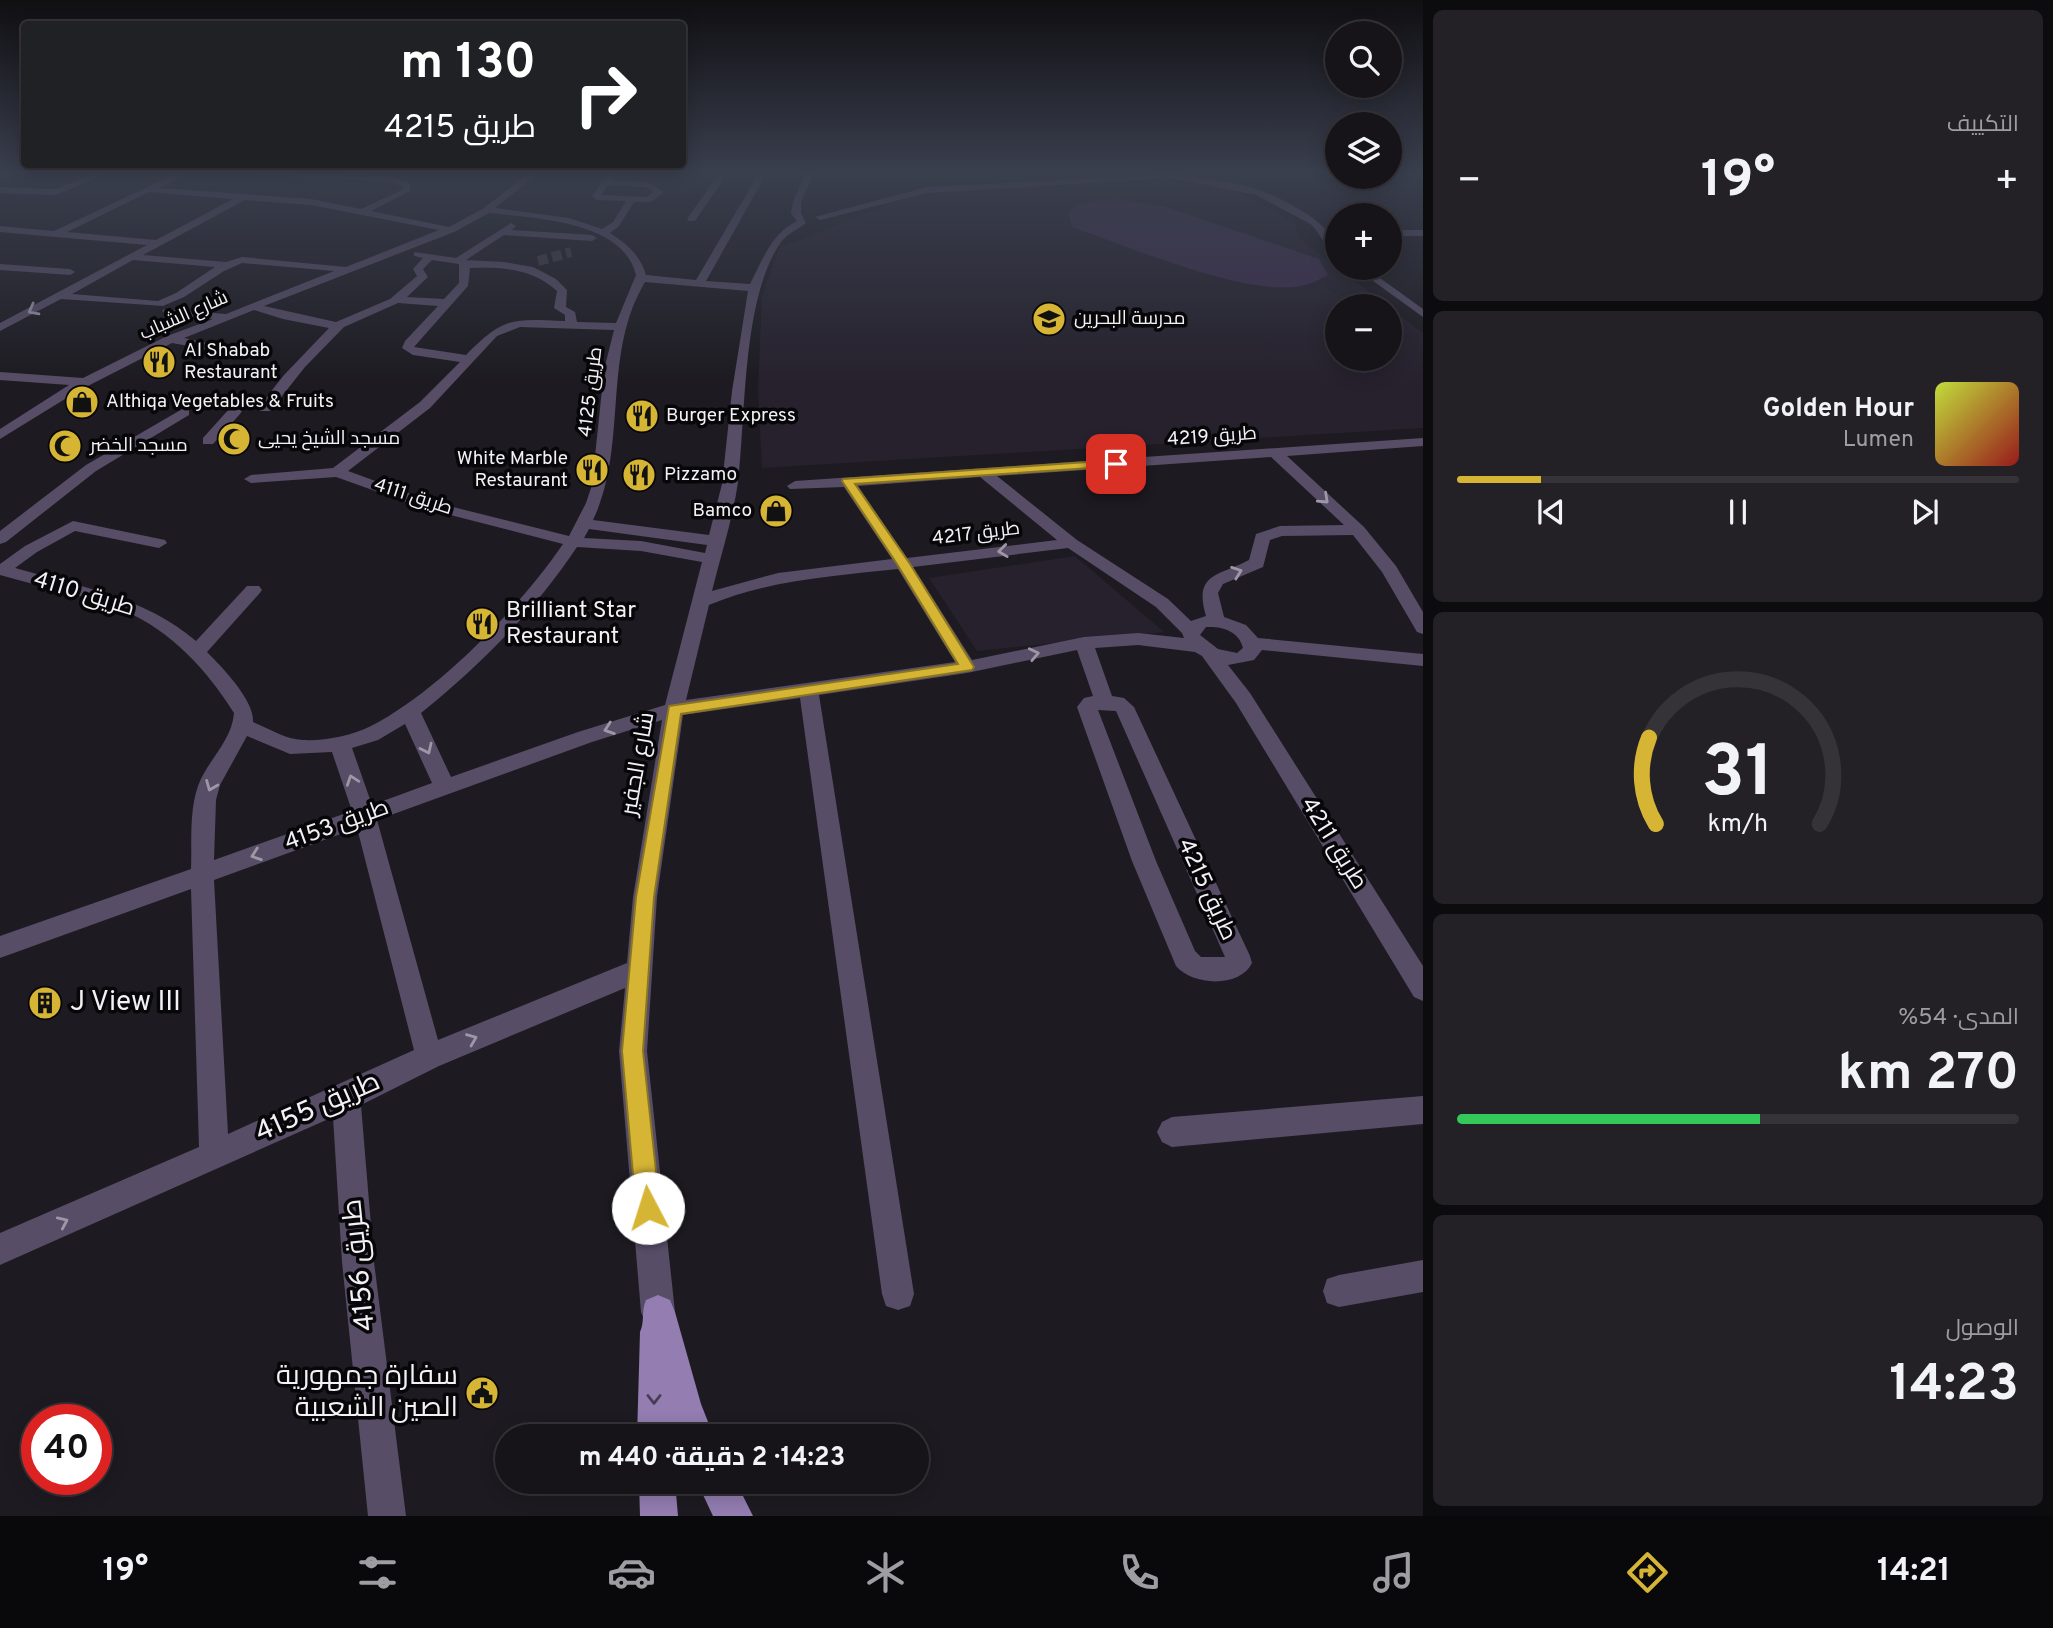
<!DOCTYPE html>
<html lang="ar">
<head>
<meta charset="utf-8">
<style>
	:root { --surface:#161419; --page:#232126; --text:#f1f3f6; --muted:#9e9ea2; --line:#353338; --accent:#d6b534 }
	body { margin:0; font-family:Overpass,Cairo,sans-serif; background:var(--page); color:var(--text); direction:rtl; height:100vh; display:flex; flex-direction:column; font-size:26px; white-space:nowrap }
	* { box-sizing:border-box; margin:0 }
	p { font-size:23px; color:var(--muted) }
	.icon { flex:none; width:38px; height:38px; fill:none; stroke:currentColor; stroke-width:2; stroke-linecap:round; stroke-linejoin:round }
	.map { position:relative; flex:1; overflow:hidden; direction:ltr }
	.drawer { display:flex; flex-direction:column; gap:10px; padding:10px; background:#0c0b0e; width:630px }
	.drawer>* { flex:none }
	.guide { position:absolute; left:21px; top:21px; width:665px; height:147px; border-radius:7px; box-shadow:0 4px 18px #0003,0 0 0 2px var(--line); direction:rtl; background:#202124; color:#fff; overflow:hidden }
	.buttons { position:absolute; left:1325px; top:21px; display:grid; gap:14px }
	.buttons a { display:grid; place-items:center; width:77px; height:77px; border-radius:50%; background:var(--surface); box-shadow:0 4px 18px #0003,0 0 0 2px var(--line); font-size:35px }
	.speed { position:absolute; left:21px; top:1404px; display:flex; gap:14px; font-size:35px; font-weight:700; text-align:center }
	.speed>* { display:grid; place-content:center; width:91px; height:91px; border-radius:50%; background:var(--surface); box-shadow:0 4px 18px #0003,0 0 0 2px var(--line); line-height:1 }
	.speed .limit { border:10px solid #d22; background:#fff; color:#111 }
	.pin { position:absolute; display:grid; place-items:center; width:60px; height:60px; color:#fff; margin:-30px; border-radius:14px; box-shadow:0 4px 10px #0006 }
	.me { position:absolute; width:77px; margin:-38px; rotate:355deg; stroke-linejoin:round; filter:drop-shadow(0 0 5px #0008) }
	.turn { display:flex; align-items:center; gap:24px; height:147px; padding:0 35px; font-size:32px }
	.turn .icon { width:91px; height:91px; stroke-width:2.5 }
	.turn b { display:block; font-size:49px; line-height:60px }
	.big { font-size:52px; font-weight:700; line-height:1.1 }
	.drawer .widget { flex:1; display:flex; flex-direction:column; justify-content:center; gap:10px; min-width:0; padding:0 24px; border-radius:10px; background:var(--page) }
	.drawer .dial { align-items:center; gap:0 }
	.dial svg { height:182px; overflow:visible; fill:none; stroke:var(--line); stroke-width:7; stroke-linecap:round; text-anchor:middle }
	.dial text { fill:var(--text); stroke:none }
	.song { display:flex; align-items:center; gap:21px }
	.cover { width:84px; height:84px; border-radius:10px; background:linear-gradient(135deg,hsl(70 70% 55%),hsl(0 70% 35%)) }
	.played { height:7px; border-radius:4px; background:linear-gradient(90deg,var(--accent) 15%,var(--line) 15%) }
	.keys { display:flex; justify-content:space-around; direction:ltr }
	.heat { display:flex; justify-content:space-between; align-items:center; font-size:38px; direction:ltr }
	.charge { height:10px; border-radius:5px; background:linear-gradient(90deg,#34c759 54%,var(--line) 0) }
	.trip { position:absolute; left:495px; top:1424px; width:434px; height:70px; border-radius:35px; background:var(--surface); box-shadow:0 4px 18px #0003,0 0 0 2px var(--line); font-weight:700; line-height:70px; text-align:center; direction:rtl }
	.tab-bar { display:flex; height:112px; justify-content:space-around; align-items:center; background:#09080a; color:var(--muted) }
	.tab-bar .icon { width:49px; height:49px }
	.tab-bar .active { color:var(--accent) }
	.tab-bar b { font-size:32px; color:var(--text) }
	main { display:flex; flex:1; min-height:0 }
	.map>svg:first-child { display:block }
</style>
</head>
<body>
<main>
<section class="drawer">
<div class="widget"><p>التكييف</p>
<div class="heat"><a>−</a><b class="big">19°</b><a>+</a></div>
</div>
<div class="widget">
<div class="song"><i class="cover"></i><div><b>Golden Hour</b><p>Lumen</p></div></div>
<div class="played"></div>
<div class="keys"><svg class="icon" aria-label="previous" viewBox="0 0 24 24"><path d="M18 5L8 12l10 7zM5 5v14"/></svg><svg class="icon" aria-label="pause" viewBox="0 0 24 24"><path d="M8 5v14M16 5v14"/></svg><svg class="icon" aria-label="next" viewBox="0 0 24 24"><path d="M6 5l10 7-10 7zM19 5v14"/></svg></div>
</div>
<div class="widget dial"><svg viewBox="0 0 100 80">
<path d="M14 69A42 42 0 1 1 86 69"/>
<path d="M14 69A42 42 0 0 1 11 31" stroke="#d6b534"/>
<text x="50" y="56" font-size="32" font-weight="700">31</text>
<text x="50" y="72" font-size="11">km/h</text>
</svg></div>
<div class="widget"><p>المدى · 54%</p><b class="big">270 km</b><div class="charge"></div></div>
<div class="widget"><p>الوصول</p><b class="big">14:23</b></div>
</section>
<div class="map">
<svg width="1423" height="1516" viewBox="0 0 1423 1516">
	<rect width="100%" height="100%" fill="#1d1b21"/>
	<!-- built -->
	<g fill="#26212d" fill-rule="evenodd">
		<path d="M1169,180L1240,191L1295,224L1300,239L1423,333V428L762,468L758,389L762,296L779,248L921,192ZM1337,306H1390V359H1337Z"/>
		<path d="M1075,556L1164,632L977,651L929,578Z"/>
	</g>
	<!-- green -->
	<path fill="#3d2e4e" d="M1114,199L1163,206L1319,259L1328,275C1321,278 1315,282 1308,284C1257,302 1125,245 1072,227L1068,212L1077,204Z"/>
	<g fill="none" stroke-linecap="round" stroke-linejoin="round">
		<!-- minor-tunnel -->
		<path stroke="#3d3b41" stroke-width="10" stroke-dasharray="10 4.5" stroke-linecap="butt" d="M538,261L571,252"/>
		<!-- minor -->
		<g fill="#574d66" fill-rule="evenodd">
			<path d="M10,170H21L0,178V173Z"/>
			<path d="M104,170H115L56,195L0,193V187L55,189Z"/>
			<path d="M184,170H194L159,188L311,199L361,209L402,190L403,186L390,182L257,175L247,170L391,177L410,183V191L371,211L449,227L484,208L533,170H542L495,208L569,218L602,229L613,222L626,201L597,200L592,196L610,170H618L611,180L647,182L664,192L651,202H634L619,226L610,233C626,243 641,256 646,275L696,280L756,178L760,175L764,178L706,281L750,284C763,259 771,234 797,221L791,213L793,202L807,170H815L801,202V213L806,223C797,230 788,233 781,242C742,298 746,414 738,482C733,518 721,555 712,591L778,573L892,559L844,487L790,489L787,486L795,481L1423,438V446L1287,456L1364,527L1396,566L1423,612V634L1417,632L1382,572L1353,535L1282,536L1270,540L1263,567L1223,584L1218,593L1224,617L1246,625L1258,638L1423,654V666L1262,650L1254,660L1228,665L1250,693L1423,966V1001L1414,997L1236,703L1202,656L1195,652L1138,645L1095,648L1112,696L1124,698L1134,707L1250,956L1252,963C1240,988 1193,986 1176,966L1132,861L1077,707L1084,698L1093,696L1077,650L967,673L819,695L914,1294L910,1306L898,1310L886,1306L882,1294L800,698L683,715L657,897L647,1051L675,1312L670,1324L658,1329L646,1324L641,1312L619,1051L625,988L439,1066L361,1105L374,1262L406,1516H368L342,1262L333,1117L0,1265V1233L199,1147L191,889L0,958V936L191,869C192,843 189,811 198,786C207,761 232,741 234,713C208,671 171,631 125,611C86,595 41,587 0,575V564L25,546L73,521L165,540L167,543L159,548L75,531L37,552L15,568C78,586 145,597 196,641L247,586H259L262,590L259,594L207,652C222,667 255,701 253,722C270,729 285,739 303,740C325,741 351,736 371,726C438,692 520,607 563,544L423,508L336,477L251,483L244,479L251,475L333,468L420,402L460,362L413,355L402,348L405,341L438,306L398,303L344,327L305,367L270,411H260L258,408L284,375L329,328L283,319L254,310L184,338L227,347V353L172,343L78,391L0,439V429L69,385L0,380V372L83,378L167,336L213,319L168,314L162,311L164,309L226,314L334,271L242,263L224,271L184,297L163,306L61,299L0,331V323L147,245L0,232V226L54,231ZM608,185L645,187L654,192L646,197L601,195ZM149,192L233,199L156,240L67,232ZM245,200L311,205L439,230L346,267L242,257L226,262L143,255ZM489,213C533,218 623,220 636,275L616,323L577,322L575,312L566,307L567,290L556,279L533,267L504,262L466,260L504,235L592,241L597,238L592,235L512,230L516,226L511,223L456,258L414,252V256L423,258L413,269L417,276L390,299L336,322L264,306L454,232ZM133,260L215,267L176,293L158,301L72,294ZM432,260L459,264V283L444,299L407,297L428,277L423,269ZM470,268C502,267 532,268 557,291L554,308L565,315V321C513,319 504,316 466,355L414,347L468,286ZM645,282L748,291L732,391L722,484L709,535L593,520C629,445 601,356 645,282ZM520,327L614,330L604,370L592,485L586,503L569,536L433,502L348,471L430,408L497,336ZM1271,457L1344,525L1280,526L1256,534L1249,560C1219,576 1193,573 1206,616L1191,621L1168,599L1077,540L997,476ZM980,477L1057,540L907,558L858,486ZM589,529L707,545L705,553L641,541L584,538ZM577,547L641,551L702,562L665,705L578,732L451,777L421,713C480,666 535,610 577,547ZM1068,548L1156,607L1182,633L1184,638L1138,633L1084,637L972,660L913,567ZM898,569L955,662L686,700L709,605C769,580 833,576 898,569ZM1206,627C1222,626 1239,631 1243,648L1237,653L1218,649L1200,635ZM1098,710L1116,711L1225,957H1201L1195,951L1156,861ZM662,720L633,897L627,963L438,1040L377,820L592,742ZM405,724L432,783L372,805L352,748L378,740ZM247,736L290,754L332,752L352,811L214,860L216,800L220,785ZM357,828L414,1050L228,1134L214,880Z"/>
			<path d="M1172,174C1201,179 1235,181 1262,191C1287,201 1337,225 1337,254C1323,247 1321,232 1309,223L1256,195L1172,178L927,193L820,220L815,217L927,187Z"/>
			<path d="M718,175L725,177L695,221H689L687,219Z"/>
			<rect x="1390" y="230" width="33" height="6"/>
			<path d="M0,264L70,269L75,272L70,275L0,270Z"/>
			<path d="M1355,268H1366L1423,309V317Z"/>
			<path d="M235,407L242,411L240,414L213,444H203V438L230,408Z"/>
			<path d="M184,408L189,409V415L96,471L6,542L0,544V531L86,465Z"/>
			<path d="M1423,1096V1124L1172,1147L1162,1142L1157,1132L1162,1122L1172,1117Z"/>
			<path d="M1423,1260V1292L1339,1307L1327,1303L1323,1291L1327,1279L1339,1275Z"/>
		</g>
		<!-- major -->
		<g fill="#937db1" fill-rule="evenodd">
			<path d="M658,1295L670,1300L675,1312L701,1404L714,1437H678L673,1424V1437H637L640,1332C645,1321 641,1312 646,1300Z"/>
			<path d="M639,1482H675L678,1516H640Z"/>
			<path d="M697,1482H736L753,1516H713Z"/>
		</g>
	</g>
	<!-- one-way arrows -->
	<defs><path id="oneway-chevron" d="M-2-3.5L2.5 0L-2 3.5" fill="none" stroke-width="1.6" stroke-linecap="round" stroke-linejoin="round" transform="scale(1.75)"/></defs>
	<g stroke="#9d97a6">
		<use href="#oneway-chevron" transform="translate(33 310) rotate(152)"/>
		<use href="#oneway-chevron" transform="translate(1324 499) rotate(43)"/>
		<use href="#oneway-chevron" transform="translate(1003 551) rotate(173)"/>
		<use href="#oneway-chevron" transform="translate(1237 572) rotate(-20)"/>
		<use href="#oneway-chevron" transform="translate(1034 654) rotate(-12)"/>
		<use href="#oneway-chevron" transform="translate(609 729) rotate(161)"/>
		<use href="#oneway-chevron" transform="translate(427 749) rotate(65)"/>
		<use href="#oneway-chevron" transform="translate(352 780) rotate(-109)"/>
		<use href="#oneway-chevron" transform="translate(211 786) rotate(112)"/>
		<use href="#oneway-chevron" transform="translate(256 855) rotate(161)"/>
		<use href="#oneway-chevron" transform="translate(472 1039) rotate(-22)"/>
		<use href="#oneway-chevron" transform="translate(63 1222) rotate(-24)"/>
	</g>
	<use stroke="#463c54" href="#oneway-chevron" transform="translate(654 1399) rotate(90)"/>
	<!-- sky -->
	<linearGradient id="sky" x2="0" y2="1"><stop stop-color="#100f12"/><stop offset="0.45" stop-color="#3a3f4e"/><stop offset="1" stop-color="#3a3f4e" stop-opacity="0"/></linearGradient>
	<rect width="1423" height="382" fill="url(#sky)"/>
	<!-- route -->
	<path fill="#d6b534" stroke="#8b7622" stroke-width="2" d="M1116,460L1121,464L1120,466L855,484L910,564L974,667L972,670L681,714L654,897L643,1051L660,1208L656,1216L648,1219L640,1216L636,1208L622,1051L636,897L669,706L958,664L897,564L842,481L843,479Z"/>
	<!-- icons -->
	<defs>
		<symbol id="school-disc" viewBox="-11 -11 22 22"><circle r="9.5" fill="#d6b534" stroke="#070608"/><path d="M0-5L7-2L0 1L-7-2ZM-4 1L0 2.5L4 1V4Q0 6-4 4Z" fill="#111"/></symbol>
		<symbol id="restaurant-disc" viewBox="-11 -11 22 22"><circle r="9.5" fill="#d6b534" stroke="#070608"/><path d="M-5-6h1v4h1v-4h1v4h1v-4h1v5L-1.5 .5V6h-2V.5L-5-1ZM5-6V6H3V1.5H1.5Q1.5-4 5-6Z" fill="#111"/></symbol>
		<symbol id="shop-disc" viewBox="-11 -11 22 22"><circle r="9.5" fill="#d6b534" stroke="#070608"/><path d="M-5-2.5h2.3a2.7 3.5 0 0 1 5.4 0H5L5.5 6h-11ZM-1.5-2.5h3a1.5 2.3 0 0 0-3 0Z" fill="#111"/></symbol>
		<symbol id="mosque-disc" viewBox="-11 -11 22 22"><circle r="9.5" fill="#d6b534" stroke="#070608"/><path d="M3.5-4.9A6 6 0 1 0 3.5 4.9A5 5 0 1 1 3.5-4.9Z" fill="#111"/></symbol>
		<symbol id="building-disc" viewBox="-11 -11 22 22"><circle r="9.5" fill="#d6b534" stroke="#070608"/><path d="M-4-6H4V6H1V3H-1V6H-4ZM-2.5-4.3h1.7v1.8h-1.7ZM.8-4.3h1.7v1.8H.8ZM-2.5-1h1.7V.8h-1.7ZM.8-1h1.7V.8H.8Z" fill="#111"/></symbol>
		<symbol id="civic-disc" viewBox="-11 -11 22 22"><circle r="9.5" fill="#d6b534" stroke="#070608"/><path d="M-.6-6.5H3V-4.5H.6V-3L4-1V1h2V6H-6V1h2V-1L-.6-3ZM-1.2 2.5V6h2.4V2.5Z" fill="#111"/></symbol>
	</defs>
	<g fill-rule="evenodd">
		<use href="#school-disc" x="1030" y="300" width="38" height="38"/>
		<use href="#restaurant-disc" x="140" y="343" width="38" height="38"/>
		<use href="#shop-disc" x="63" y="383" width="38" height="38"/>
		<use href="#restaurant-disc" x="623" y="397" width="38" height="38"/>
		<use href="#mosque-disc" x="215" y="420" width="38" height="38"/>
		<use href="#mosque-disc" x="46" y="427" width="38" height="38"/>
		<use href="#restaurant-disc" x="573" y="451" width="38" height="38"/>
		<use href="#restaurant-disc" x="620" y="456" width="38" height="38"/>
		<use href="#shop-disc" x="757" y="492" width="38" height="38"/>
		<use href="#restaurant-disc" x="463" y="605" width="38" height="38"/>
		<use href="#building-disc" x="26" y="984" width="38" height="38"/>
		<use href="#civic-disc" x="463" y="1374" width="38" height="38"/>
	</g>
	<g text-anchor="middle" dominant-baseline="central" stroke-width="7" stroke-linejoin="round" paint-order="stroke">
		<!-- far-street labels -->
		<g font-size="19" fill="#f3f1f5" stroke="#070608">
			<text transform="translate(184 316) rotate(-24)">شارع الشباب</text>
			<text transform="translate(591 392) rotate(-83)">طريق 4125</text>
			<text transform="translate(1212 437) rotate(-4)">طريق 4219</text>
			<text transform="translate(413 497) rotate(18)">طريق 4111</text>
			<text transform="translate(976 534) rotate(-7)">طريق 4217</text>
		</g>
		<!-- far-poi labels -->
		<g font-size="19" fill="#f3f1f5" stroke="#070608" text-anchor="start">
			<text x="1074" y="319">مدرسة البحرين</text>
			<text x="184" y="351">Al Shabab<tspan x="184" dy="22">Restaurant</tspan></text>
			<text x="106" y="402">Althiqa Vegetables &amp; Fruits</text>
			<text x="666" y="416">Burger Express</text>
			<text x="258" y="439">مسجد الشيخ يحيى</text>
			<text x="90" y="446">مسجد الخضر</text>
			<text x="568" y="459" text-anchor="end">White Marble<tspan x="568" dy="22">Restaurant</tspan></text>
			<text x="664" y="475">Pizzamo</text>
			<text x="752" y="511" text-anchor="end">Bamco</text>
		</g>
		<!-- street labels -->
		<g font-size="23" fill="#f3f1f5" stroke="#070608">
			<text transform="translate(84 595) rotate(17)">طريق 4110</text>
			<text transform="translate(639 764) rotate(-80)">شارع الجفير</text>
			<text transform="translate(337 826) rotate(-20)">طريق 4153</text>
			<text transform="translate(1333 844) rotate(58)">طريق 4211</text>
			<text transform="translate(1206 890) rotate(65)">طريق 4215</text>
		</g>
		<!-- poi labels -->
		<g font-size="23" fill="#f3f1f5" stroke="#070608" text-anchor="start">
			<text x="506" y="611">Brilliant Star<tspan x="506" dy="26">Restaurant</tspan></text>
		</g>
		<!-- near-poi labels -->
		<g font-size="28" fill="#f3f1f5" stroke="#070608" text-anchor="start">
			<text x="70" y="1003">J View III</text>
			<text x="458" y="1377" text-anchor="end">سفارة جمهورية<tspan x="458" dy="32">الصين الشعبية</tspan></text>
		</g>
		<!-- near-street labels -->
		<g font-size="28" fill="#f3f1f5" stroke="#070608">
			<text transform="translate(318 1108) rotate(-24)">طريق 4155</text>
			<text transform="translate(360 1265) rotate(-96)">طريق 4156</text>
		</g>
	</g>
</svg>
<div class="buttons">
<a><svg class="icon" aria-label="search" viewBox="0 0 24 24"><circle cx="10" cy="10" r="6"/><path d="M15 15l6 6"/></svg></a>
<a><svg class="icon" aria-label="layers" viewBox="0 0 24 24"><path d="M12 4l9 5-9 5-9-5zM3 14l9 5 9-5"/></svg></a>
<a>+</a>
<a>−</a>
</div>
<div class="speed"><div class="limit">40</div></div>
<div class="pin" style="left:1116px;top:464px;background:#d93025"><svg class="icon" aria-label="arrive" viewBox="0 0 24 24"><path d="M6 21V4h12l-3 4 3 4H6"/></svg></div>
<svg class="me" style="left:648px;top:1208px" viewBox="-20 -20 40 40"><circle r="19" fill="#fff"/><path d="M0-13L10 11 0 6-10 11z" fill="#d6b534"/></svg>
<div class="trip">14:23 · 2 دقيقة · 440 m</div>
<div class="guide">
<div class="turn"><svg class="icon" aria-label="right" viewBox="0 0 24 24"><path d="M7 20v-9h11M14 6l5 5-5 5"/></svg><div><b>130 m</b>طريق 4215</div></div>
</div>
</div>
</main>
<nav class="tab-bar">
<b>14:21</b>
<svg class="icon active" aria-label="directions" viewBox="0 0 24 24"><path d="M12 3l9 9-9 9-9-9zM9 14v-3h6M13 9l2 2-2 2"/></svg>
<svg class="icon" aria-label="music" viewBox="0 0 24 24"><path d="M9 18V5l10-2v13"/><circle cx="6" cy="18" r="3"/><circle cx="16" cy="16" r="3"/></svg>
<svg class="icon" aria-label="phone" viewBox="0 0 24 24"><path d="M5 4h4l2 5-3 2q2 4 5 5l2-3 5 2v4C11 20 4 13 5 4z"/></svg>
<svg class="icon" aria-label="climate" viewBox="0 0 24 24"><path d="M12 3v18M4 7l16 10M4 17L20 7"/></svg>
<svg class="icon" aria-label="car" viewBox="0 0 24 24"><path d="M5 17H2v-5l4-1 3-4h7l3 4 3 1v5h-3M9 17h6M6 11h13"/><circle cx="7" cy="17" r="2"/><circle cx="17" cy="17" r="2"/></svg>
<svg class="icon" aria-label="filters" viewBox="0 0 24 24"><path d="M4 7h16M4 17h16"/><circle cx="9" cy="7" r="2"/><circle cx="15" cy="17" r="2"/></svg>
<b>19°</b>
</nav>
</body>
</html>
